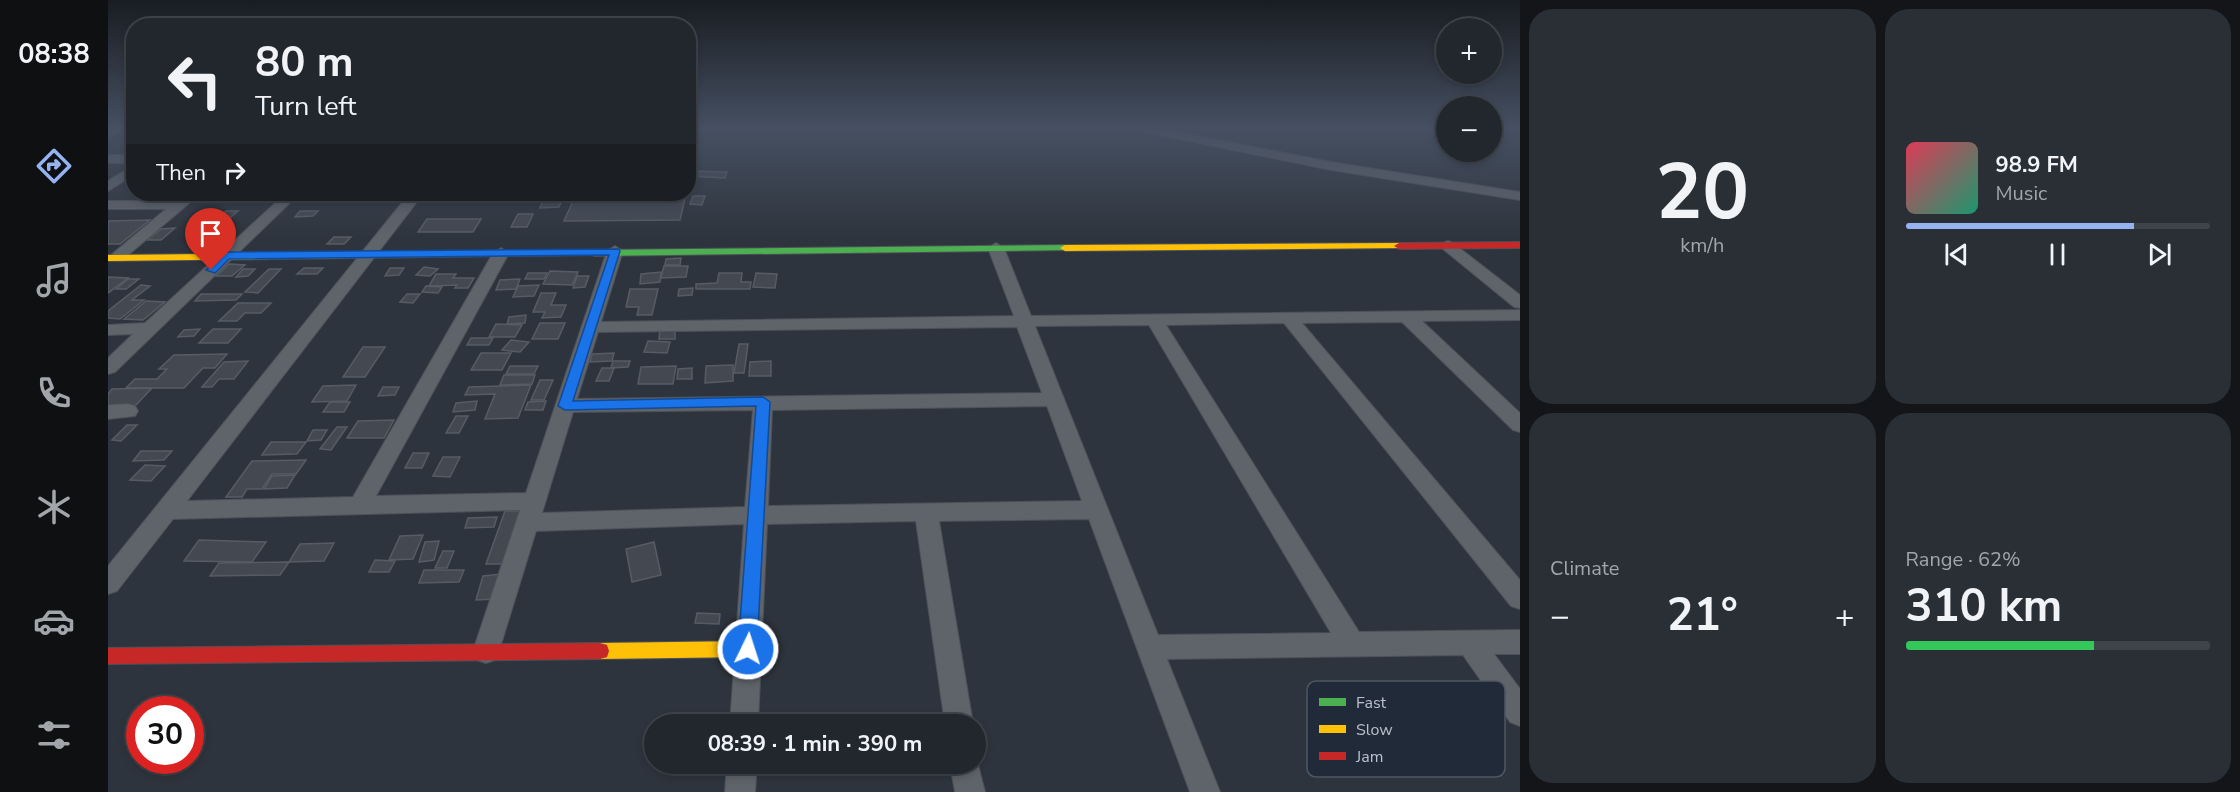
<!DOCTYPE html>
<html lang="en">
<head>
<meta charset="utf-8">
<style>
	:root { --surface:#22272e; --page:#2a2f36; --text:#f1f3f6; --muted:#a2a5aa; --line:#3f444a; --accent:#95b2f1 }
	body { margin:0; font-family:"Nunito Sans",sans-serif; background:var(--page); color:var(--text); height:100vh; display:flex; flex-direction:column; font-size:22px; white-space:nowrap }
	* { box-sizing:border-box; margin:0 }
	p { font-size:20px; color:var(--muted) }
	.icon { flex:none; width:33px; height:33px; fill:none; stroke:currentColor; stroke-width:2; stroke-linecap:round; stroke-linejoin:round }
	.map { position:relative; flex:1; overflow:hidden }
	.side { display:flex; flex-direction:column; gap:9px; padding:9px; background:#131519; width:720px }
	.side>* { flex:none }
	.banner { position:absolute; left:18px; top:18px; width:570px; height:183px; border-radius:24px; box-shadow:0 3px 9px #0003,0 0 0 2px var(--line); background:#22272e; color:var(--text); overflow:hidden }
	.buttons { position:absolute; left:1328px; top:18px; display:grid; gap:12px }
	.buttons a { display:grid; place-items:center; width:66px; height:66px; border-radius:50%; background:var(--surface); box-shadow:0 3px 9px #0003,0 0 0 2px var(--line); font-size:30px }
	.speed { position:absolute; left:18px; top:696px; display:flex; gap:12px; font-size:30px; font-weight:700; text-align:center }
	.speed>* { display:grid; place-content:center; width:78px; height:78px; border-radius:50%; background:var(--surface); box-shadow:0 3px 9px #0003,0 0 0 2px var(--line); line-height:1 }
	.speed .limit { border:9px solid #d22; background:#fff; color:#111 }
	.pin { position:absolute; display:grid; place-items:center; width:51px; height:51px; color:#fff; margin:-62px -26px; border-radius:50% 50% 50% 0; rotate:-45deg; box-shadow:0 0 6px #0007 }
	.pin .icon { rotate:45deg }
	.me { position:absolute; width:66px; margin:-33px; rotate:4deg; stroke-linejoin:round; filter:drop-shadow(0 0 4px #0008) }
	.turn { display:flex; align-items:center; gap:21px; height:126px; padding:0 30px; font-size:27px }
	.turn .icon { width:78px; height:78px; stroke-width:2.5 }
	.turn b { display:block; font-size:42px; line-height:51px }
	.then { display:flex; align-items:center; height:57px; padding:0 30px; background:#0003; gap:12px; font-size:22px }
	.big { font-size:45px; font-weight:700; line-height:1.1 }
	.side .tile { flex:1; display:flex; flex-direction:column; justify-content:center; gap:9px; min-width:0; padding:0 21px; border-radius:24px; background:var(--page) }
	.side .dial { align-items:center; gap:0 }
	.dial b { font-size:78px; line-height:1 }
	.song { display:flex; align-items:center; gap:18px }
	.cover { width:72px; height:72px; border-radius:9px; background:linear-gradient(135deg,hsl(350 70% 55%),hsl(160 70% 35%)) }
	.played { height:6px; border-radius:3px; background:linear-gradient(90deg,var(--accent) 75%,var(--line) 75%) }
	.keys { display:flex; justify-content:space-around; direction:ltr }
	.heat { display:flex; justify-content:space-between; align-items:center; font-size:33px; direction:ltr }
	.charge { height:9px; border-radius:4px; background:linear-gradient(90deg,#34c759 62%,var(--line) 0) }
	.side .tiles { flex:1; display:grid; gap:9px; grid-template-columns:repeat(2,1fr) }
	.trip { position:absolute; left:536px; top:714px; width:342px; height:60px; border-radius:30px; background:var(--surface); box-shadow:0 3px 9px #0003,0 0 0 2px var(--line); font-weight:700; line-height:60px; text-align:center }
	main { display:flex; flex:1; min-height:0 }
	.tabs { display:flex; flex-direction:column; width:108px; justify-content:space-around; align-items:center; background:#0e1012; color:var(--muted) }
	.tabs .icon { width:42px; height:42px }
	.tabs .on { color:var(--accent) }
	.tabs b { font-size:27px; color:var(--text) }
	.map>svg:first-child { display:block }
</style>
</head>
<body>
<main>
<nav class="tabs">
<b>08:38</b>
<svg class="icon on" aria-label="directions" viewBox="0 0 24 24"><path d="M12 3l9 9-9 9-9-9zM9 14v-3h6M13 9l2 2-2 2"/></svg>
<svg class="icon" aria-label="music" viewBox="0 0 24 24"><path d="M9 18V5l10-2v13"/><circle cx="6" cy="18" r="3"/><circle cx="16" cy="16" r="3"/></svg>
<svg class="icon" aria-label="phone" viewBox="0 0 24 24"><path d="M5 4h4l2 5-3 2q2 4 5 5l2-3 5 2v4C11 20 4 13 5 4z"/></svg>
<svg class="icon" aria-label="climate" viewBox="0 0 24 24"><path d="M12 3v18M4 7l16 10M4 17L20 7"/></svg>
<svg class="icon" aria-label="car" viewBox="0 0 24 24"><path d="M5 17H2v-5l4-1 3-4h7l3 4 3 1v5h-3M9 17h6M6 11h13"/><circle cx="7" cy="17" r="2"/><circle cx="17" cy="17" r="2"/></svg>
<svg class="icon" aria-label="filters" viewBox="0 0 24 24"><path d="M4 7h16M4 17h16"/><circle cx="9" cy="7" r="2"/><circle cx="15" cy="17" r="2"/></svg>
</nav>
<div class="map">
<svg width="1412" height="792" viewBox="0 0 1412 792">
	<rect width="100%" height="100%" fill="#2e343d"/>
	<!-- building -->
	<g fill="#434851" stroke="#575c64" stroke-width="1.5">
		<path d="M585,171L619,172L617,178L582,176Z"/>
		<path d="M109,194H126L118,200H101Z"/>
		<path d="M459,194H578L572,220L456,221L465,201L455,202Z"/>
		<path d="M585,196H597L594,205L582,204Z"/>
		<path d="M454,200L451,207L432,208L435,201Z"/>
		<path d="M118,211H130L117,222H105Z"/>
		<path d="M192,211H210L205,216L187,217Z"/>
		<path d="M410,214H425L419,227H403Z"/>
		<path d="M319,219H373L365,232H310Z"/>
		<path d="M42,220L12,244H0V221Z"/>
		<path d="M67,228L53,240H39L53,229Z"/>
		<path d="M226,237H243L236,244H219Z"/>
		<path d="M573,258L572,265H557L558,259Z"/>
		<path d="M121,264L137,265L124,276H108Z"/>
		<path d="M556,266H580L578,277L553,278Z"/>
		<path d="M316,267L330,269L322,276L308,275Z"/>
		<path d="M196,268H215L209,274H189Z"/>
		<path d="M282,268H296L291,275L277,276Z"/>
		<path d="M135,269H147L140,276L128,277Z"/>
		<path d="M161,269H173L150,293L137,292Z"/>
		<path d="M442,271L470,272L464,285L435,284Z"/>
		<path d="M553,272L552,282L532,284L533,274Z"/>
		<path d="M420,273H439L436,279H417Z"/>
		<path d="M611,273H634L633,282H643L642,289H588V284L609,283Z"/>
		<path d="M648,273L669,274L667,288L645,287Z"/>
		<path d="M328,274H348L345,278H366L360,288H347L349,285L321,286Z"/>
		<path d="M469,276H481L477,287L465,288Z"/>
		<path d="M0,277L20,278L0,293Z"/>
		<path d="M20,279H31L18,289H8Z"/>
		<path d="M412,279L408,289L388,290L392,280Z"/>
		<path d="M33,285L42,286L24,300H36L12,319L0,318V311Z"/>
		<path d="M431,285L426,296L405,297L410,286Z"/>
		<path d="M318,286L334,287L330,293L314,292Z"/>
		<path d="M585,288L584,295L570,296L571,289Z"/>
		<path d="M522,289H550L544,315H529L531,307H518Z"/>
		<path d="M433,293H448L443,305H458L453,317L434,318L437,312H425Z"/>
		<path d="M93,294H134L128,300L87,301Z"/>
		<path d="M299,294H312L305,303L292,302Z"/>
		<path d="M38,301L57,302L35,320L16,319Z"/>
		<path d="M130,303H163L153,313H137L129,321H111Z"/>
		<path d="M418,315L417,323L399,324L401,317Z"/>
		<path d="M432,323H457L450,339H424Z"/>
		<path d="M388,324L414,325L407,337H381Z"/>
		<path d="M92,329L86,336L70,337L76,330Z"/>
		<path d="M105,329H133L120,343H91Z"/>
		<path d="M567,330V339H551L552,331Z"/>
		<path d="M363,338H385L381,345H359Z"/>
		<path d="M403,340L421,342L412,352L394,350Z"/>
		<path d="M540,341L562,342L559,353L536,352Z"/>
		<path d="M631,344H640L636,373H626Z"/>
		<path d="M255,347H277L257,377H235Z"/>
		<path d="M373,353H403L394,370H363Z"/>
		<path d="M506,353L504,361L482,362L484,354Z"/>
		<path d="M119,354L107,368H95L76,388H18L27,379H49L59,369H51L66,355Z"/>
		<path d="M140,361L126,379H111L104,387H94L116,362Z"/>
		<path d="M505,361H522L520,367L503,368Z"/>
		<path d="M663,361V376H641L642,362Z"/>
		<path d="M625,365V381L597,383L598,366Z"/>
		<path d="M402,366H430L426,374H398Z"/>
		<path d="M568,366L565,384H530L533,367Z"/>
		<path d="M494,368H506L501,381H488Z"/>
		<path d="M584,368V379H569L570,369Z"/>
		<path d="M396,375H427L424,384L392,385Z"/>
		<path d="M432,380H445L436,400H423Z"/>
		<path d="M248,385L239,401L204,402L215,386Z"/>
		<path d="M423,385L410,418L377,419L387,394L357,395L361,387Z"/>
		<path d="M275,387H291L287,395L270,396Z"/>
		<path d="M44,388L28,405L0,406V394L4,389Z"/>
		<path d="M369,401L367,410L345,412L348,403Z"/>
		<path d="M438,401L435,410H417L420,402Z"/>
		<path d="M222,402H242L236,412H215Z"/>
		<path d="M348,416H360L351,433H338Z"/>
		<path d="M286,420L276,438H239L250,421Z"/>
		<path d="M19,425H29L13,441L4,440Z"/>
		<path d="M229,427H239L223,450L212,449Z"/>
		<path d="M205,430H219L213,440L199,441Z"/>
		<path d="M163,442H198L189,454L154,455Z"/>
		<path d="M33,451H64L56,460L25,461Z"/>
		<path d="M305,453H321L314,468H297Z"/>
		<path d="M335,457H352L342,477L325,476Z"/>
		<path d="M198,460L188,474H164L154,489H139L134,497H118L144,461Z"/>
		<path d="M37,465L57,466L43,481L22,480Z"/>
		<path d="M187,475L179,488L156,489L164,476Z"/>
		<path d="M397,511H414L395,564H378Z"/>
		<path d="M389,517L386,527L357,528L360,518Z"/>
		<path d="M315,535L305,559L281,560L292,536Z"/>
		<path d="M91,540L158,542L144,562L76,561Z"/>
		<path d="M331,541L326,560L311,562L317,542Z"/>
		<path d="M546,542L553,575L524,582L518,549Z"/>
		<path d="M226,543L216,561L181,562L192,544Z"/>
		<path d="M335,551H346L339,568H327Z"/>
		<path d="M267,560L287,561L281,572H261Z"/>
		<path d="M181,562L172,575L102,576L111,563Z"/>
		<path d="M316,570H356L351,582L311,583Z"/>
		<path d="M393,574L387,599L368,600L375,576Z"/>
		<path d="M589,613L612,614L611,624L587,623Z"/>
	</g>
	<g fill="none" stroke-linecap="round" stroke-linejoin="round">
		<defs>
			<g id="street">
				<path d="M3,128H17L0,138V129Z"/>
				<path d="M1030,128H1050L1223,162L1412,192V200L1223,170L1036,132Z"/>
				<rect x="0" y="155" width="26" height="8"/>
				<path d="M26,165V175L0,191V181Z"/>
				<path d="M77,194H92L13,261H3L0,258L3,255L58,209H0V201H68Z"/>
				<path d="M177,194H191L7,372L0,374V358L25,334L0,335V325L37,323Z"/>
				<path d="M301,194H315L79,501L245,497L385,253L393,248L401,253L268,496L418,493L499,251L507,246L515,251L493,322L906,316L880,248L888,243L896,248L923,316L1412,310V320L1314,321L1412,413V432L1405,430L1294,322L1194,323L1412,580V609L1403,606L1176,323L1058,325L1251,632L1412,630V654H1386L1412,689V726L1402,722L1355,655L1059,659L1112,792H1082L981,519L831,521L865,724H837L808,521L659,524L650,724H622L636,524L428,531L391,651L387,660L378,663L369,660L365,651L412,510L65,519L9,591L0,594V566ZM1041,325L1223,633L1050,635L927,326ZM909,327L934,393L469,399L490,332ZM939,406L974,501L660,506L664,410ZM645,410L637,507L434,513L465,412Z"/>
				<path d="M1340,241L1345,243L1412,295V308L1406,307L1335,249L1332,246L1335,243Z"/>
				<path d="M20,404L27,406L30,411L27,416L0,419V405Z"/>
				<path d="M867,753L877,792H847L842,764H867Z"/>
				<path d="M619,764H649L647,792H617Z"/>
			</g>
			<path id="fast" d="M957,245L962,248L961,250L486,256L481,253L486,250Z"/>
			<g id="slow">
				<path d="M1291,243L1296,246L1295,248L957,251L952,248L957,245Z"/>
				<path d="M486,250L490,251V255L0,261V255Z"/>
				<path d="M640,641L647,643L649,649L647,655L640,657L492,659L485,657L483,651L485,645L492,643Z"/>
			</g>
			<g id="jam">
				<path d="M1412,242V248L1291,249L1286,246L1291,243Z"/>
				<path d="M492,643L499,645L501,651L499,657L492,659L0,664V648Z"/>
			</g>
		</defs>
		<!-- street casing -->
		<use href="#street" stroke="#4c5159" stroke-width="2"/>
		<!-- fast casing -->
		<use href="#fast" stroke="#4c5159" stroke-width="2"/>
		<!-- slow casing -->
		<use href="#slow" stroke="#4c5159" stroke-width="2"/>
		<!-- jam casing -->
		<use href="#jam" stroke="#4c5159" stroke-width="2"/>
		<!-- street -->
		<use href="#street" fill="#5f636a" fill-rule="evenodd"/>
		<!-- fast -->
		<use href="#fast" fill="#4caf50" fill-rule="evenodd"/>
		<!-- slow -->
		<use href="#slow" fill="#ffc107" fill-rule="evenodd"/>
		<!-- jam -->
		<use href="#jam" fill="#c62828" fill-rule="evenodd"/>
	</g>
	<!-- sky -->
	<linearGradient id="sky" x2="0" y2="1"><stop stop-color="#191d22"/><stop offset="0.54" stop-color="#465062"/><stop offset="1" stop-color="#465062" stop-opacity="0"/></linearGradient>
	<rect width="1412" height="238" fill="url(#sky)"/>
	<!-- route -->
	<path fill="#1a73e8" stroke="#114b97" stroke-width="1.5" d="M511,249L512,251L465,401L655,397L662,402L649,649L646,655L640,657L633,655L630,649L648,406L457,410L450,406L501,255L121,259L107,273L98,270L118,252Z"/>
	<!-- legend -->
	<rect x="1199" y="681" width="198" height="96" rx="9" fill="#212a38" stroke="#4f5764" stroke-width="1.5"/>
	<rect x="1211" y="698" width="27" height="8" fill="#4caf50"/>
	<rect x="1211" y="725" width="27" height="8" fill="#ffc107"/>
	<rect x="1211" y="752" width="27" height="8" fill="#c62828"/>
	<g font-size="16" fill="#bac1cc">
		<text x="1248" y="708">Fast</text>
		<text x="1248" y="735">Slow</text>
		<text x="1248" y="762">Jam</text>
	</g>
</svg>
<div class="buttons">
<a>+</a>
<a>−</a>
</div>
<div class="speed"><div class="limit">30</div></div>
<div class="pin" style="left:103px;top:270px;background:#d93025"><svg class="icon" aria-label="arrive" viewBox="0 0 24 24"><path d="M6 21V4h12l-3 4 3 4H6"/></svg></div>
<svg class="me" style="left:640px;top:649px" viewBox="-20 -20 40 40"><circle r="17" fill="#1a73e8" stroke="#fff" stroke-width="3"/><path d="M0-11L8 9 0 5-8 9z" fill="#fff"/></svg>
<div class="trip">08:39 · 1 min · 390 m</div>
<div class="banner">
<div class="turn"><svg class="icon" aria-label="left" viewBox="0 0 24 24"><path d="M17 20v-9H6M10 6l-5 5 5 5"/></svg><div><b>80 m</b>Turn left</div></div>
<div class="then">Then<svg class="icon" aria-label="right" viewBox="0 0 24 24"><path d="M7 20v-9h11M14 6l5 5-5 5"/></svg></div>
</div>
</div>
<section class="side">
<div class="tiles">
<div class="tile dial"><b>20</b><p>km/h</p></div>
<div class="tile">
<div class="song"><i class="cover"></i><div><b>98.9 FM</b><p>Music</p></div></div>
<div class="played"></div>
<div class="keys"><svg class="icon" aria-label="previous" viewBox="0 0 24 24"><path d="M18 5L8 12l10 7zM5 5v14"/></svg><svg class="icon" aria-label="pause" viewBox="0 0 24 24"><path d="M8 5v14M16 5v14"/></svg><svg class="icon" aria-label="next" viewBox="0 0 24 24"><path d="M6 5l10 7-10 7zM19 5v14"/></svg></div>
</div>
<div class="tile"><p>Climate</p>
<div class="heat"><a>−</a><b class="big">21°</b><a>+</a></div>
</div>
<div class="tile"><p>Range · 62%</p><b class="big">310 km</b><div class="charge"></div></div>
</div>
</section>
</main>
</body>
</html>
